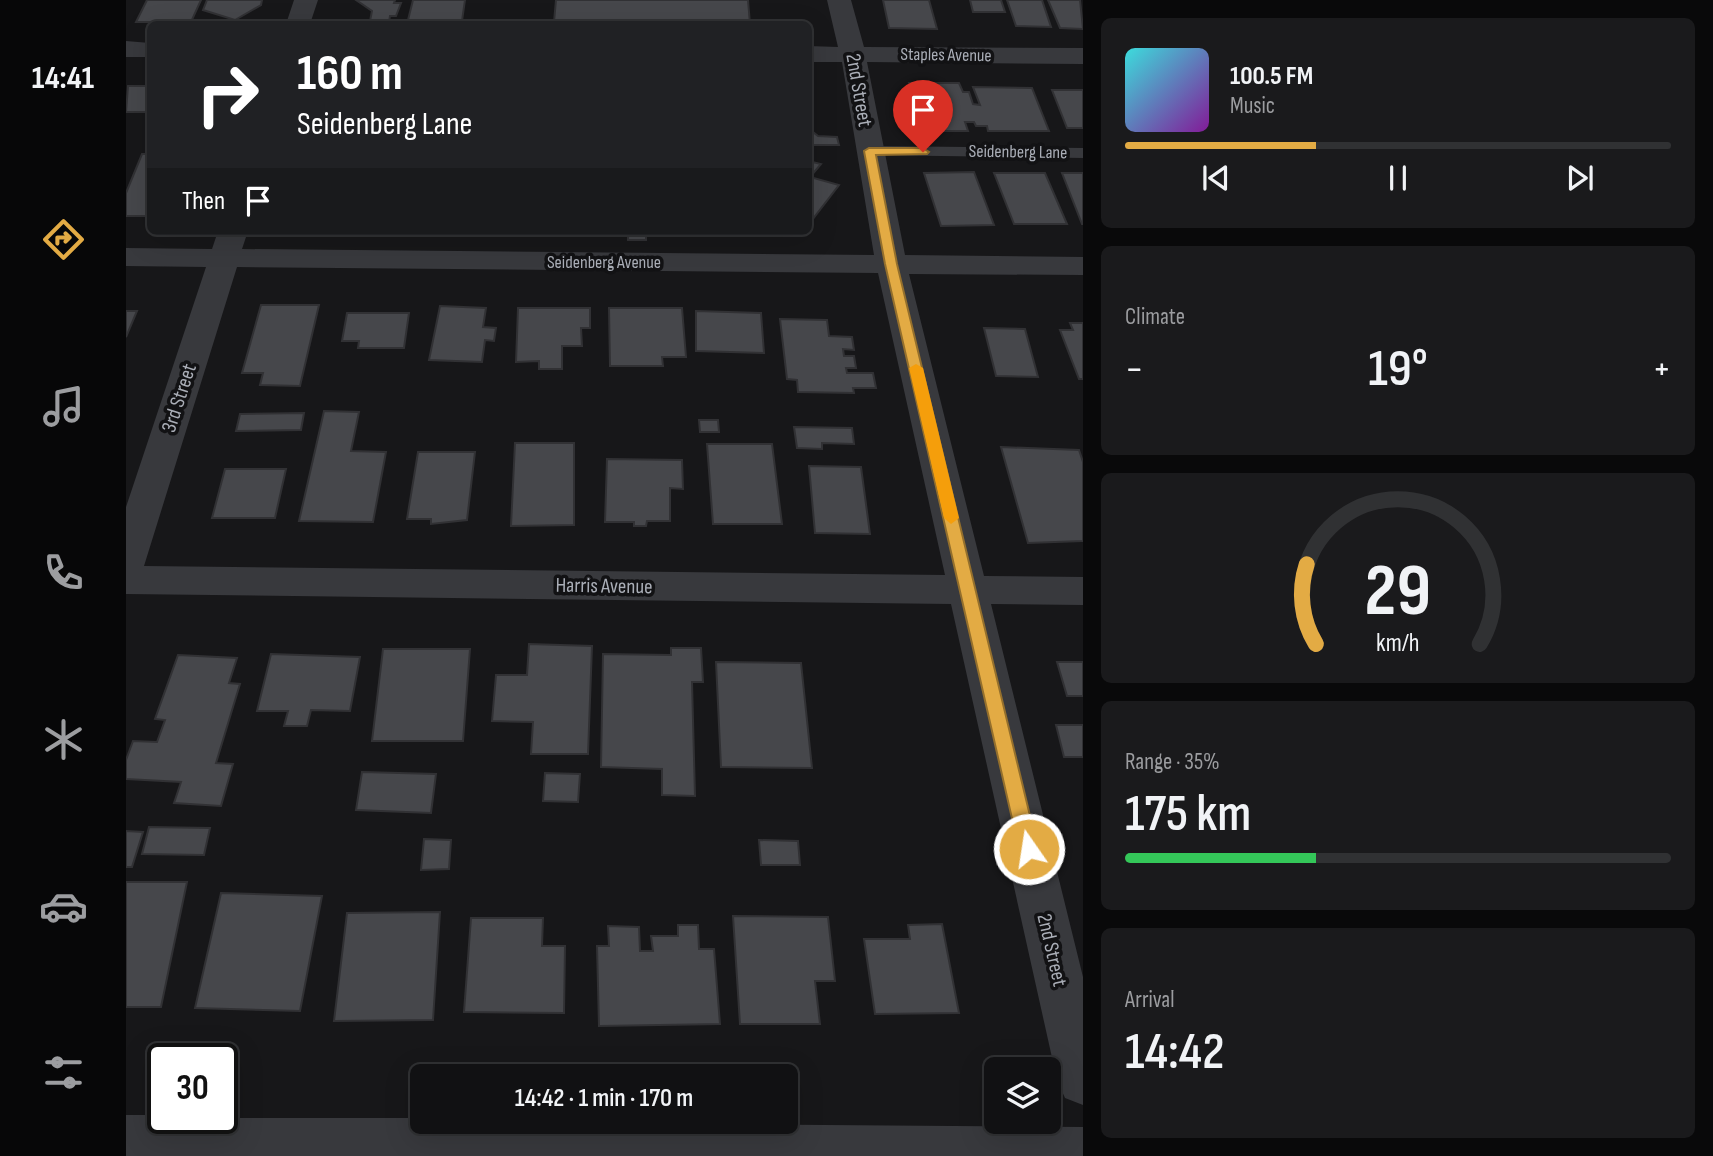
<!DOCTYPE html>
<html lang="en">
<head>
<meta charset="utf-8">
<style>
	:root { --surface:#111113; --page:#1a1a1c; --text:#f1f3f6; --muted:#9c9da0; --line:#303133; --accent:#e3ab44 }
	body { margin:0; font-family:"Sofia Sans Condensed",sans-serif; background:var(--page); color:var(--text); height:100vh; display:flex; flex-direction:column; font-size:26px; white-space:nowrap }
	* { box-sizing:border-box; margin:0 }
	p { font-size:23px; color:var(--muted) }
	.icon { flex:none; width:38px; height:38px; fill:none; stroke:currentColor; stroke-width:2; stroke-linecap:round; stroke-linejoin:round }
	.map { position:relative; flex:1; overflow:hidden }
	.sheet { display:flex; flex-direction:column; gap:18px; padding:18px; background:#09090a; width:630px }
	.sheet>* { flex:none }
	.top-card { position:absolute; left:21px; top:21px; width:665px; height:214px; border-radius:10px; box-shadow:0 7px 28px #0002,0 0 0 2px var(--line); background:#202124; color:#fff; overflow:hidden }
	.tools { position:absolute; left:858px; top:1057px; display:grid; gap:14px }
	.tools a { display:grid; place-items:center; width:77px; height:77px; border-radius:10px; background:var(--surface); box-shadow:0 7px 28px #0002,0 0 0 2px var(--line); font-size:35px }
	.speed { position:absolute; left:21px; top:1043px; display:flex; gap:14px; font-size:35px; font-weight:700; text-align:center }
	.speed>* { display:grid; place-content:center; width:91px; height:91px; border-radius:50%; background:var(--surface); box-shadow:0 7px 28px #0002,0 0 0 2px var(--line); line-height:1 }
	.speed .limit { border:4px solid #111; border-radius:10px; background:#fff; color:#111 }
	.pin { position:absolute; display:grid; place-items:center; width:60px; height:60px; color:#fff; margin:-72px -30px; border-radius:50% 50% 50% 0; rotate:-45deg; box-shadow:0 0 7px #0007 }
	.pin .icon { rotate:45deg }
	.me { position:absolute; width:77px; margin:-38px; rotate:347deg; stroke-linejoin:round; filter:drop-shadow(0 0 5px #0008) }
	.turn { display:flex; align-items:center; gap:24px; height:147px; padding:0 35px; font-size:32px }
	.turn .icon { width:91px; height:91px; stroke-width:2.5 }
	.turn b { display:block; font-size:49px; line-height:60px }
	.then { display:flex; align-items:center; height:66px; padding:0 35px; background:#0003; gap:14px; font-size:26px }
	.big { font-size:52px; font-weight:600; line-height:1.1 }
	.sheet .widget { flex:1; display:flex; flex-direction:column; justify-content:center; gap:10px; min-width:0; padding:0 24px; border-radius:10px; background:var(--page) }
	.sheet .dial { align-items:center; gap:0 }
	.dial svg { height:182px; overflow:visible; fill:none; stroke:var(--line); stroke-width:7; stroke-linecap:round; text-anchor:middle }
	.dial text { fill:var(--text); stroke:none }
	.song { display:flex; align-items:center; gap:21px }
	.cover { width:84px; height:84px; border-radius:10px; background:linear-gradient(135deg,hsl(180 70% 55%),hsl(290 70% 35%)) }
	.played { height:7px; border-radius:4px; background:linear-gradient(90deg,var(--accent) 35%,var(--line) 35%) }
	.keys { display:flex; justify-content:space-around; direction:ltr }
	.heat { display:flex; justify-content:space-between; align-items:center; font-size:38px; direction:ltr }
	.charge { height:10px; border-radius:5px; background:linear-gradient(90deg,#34c759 35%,var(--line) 0) }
	.trip { position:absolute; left:284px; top:1064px; width:388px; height:70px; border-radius:10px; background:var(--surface); box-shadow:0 7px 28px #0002,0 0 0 2px var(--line); font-weight:600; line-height:70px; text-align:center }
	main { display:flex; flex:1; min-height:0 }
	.tabs { display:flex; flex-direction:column; width:126px; justify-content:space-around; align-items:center; background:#070708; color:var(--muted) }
	.tabs .icon { width:49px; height:49px }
	.tabs .selected { color:var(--accent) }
	.tabs b { font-size:32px; color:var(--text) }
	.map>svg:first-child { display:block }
</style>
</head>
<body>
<main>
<nav class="tabs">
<b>14:41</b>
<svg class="icon selected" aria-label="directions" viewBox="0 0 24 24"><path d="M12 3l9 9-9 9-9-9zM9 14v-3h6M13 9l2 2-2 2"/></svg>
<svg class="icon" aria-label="music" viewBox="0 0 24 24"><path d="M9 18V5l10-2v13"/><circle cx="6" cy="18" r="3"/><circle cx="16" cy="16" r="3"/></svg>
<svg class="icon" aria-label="phone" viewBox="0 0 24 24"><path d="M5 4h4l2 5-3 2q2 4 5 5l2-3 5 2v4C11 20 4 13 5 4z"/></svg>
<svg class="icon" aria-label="climate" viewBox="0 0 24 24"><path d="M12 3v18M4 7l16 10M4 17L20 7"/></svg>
<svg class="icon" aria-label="car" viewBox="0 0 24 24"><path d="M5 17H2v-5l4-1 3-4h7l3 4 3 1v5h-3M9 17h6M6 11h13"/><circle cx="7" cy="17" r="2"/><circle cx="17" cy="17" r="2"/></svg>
<svg class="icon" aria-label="filters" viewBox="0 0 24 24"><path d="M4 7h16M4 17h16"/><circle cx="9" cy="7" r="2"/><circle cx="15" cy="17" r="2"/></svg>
</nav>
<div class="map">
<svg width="957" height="1156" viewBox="0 0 957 1156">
	<rect width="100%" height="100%" fill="#171719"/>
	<!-- building -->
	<g fill="#46474b" stroke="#313134" stroke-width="2">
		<path d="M21,0H75L65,22H10Z"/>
		<path d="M81,0H136L135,5L109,20L77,10Z"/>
		<path d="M230,0H269L268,3H275L270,16H264L263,22L244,21L246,11Z"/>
		<path d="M287,0H339L336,21L282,20Z"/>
		<path d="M430,0H622L624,24L428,22Z"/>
		<path d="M757,0H803L811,29L763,28Z"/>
		<path d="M844,0H875L879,12H847Z"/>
		<path d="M881,0H916L925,27L890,26Z"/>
		<path d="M922,0H954L957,29L934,28Z"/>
		<path d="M783,83H833L837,92H843L847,104L854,105L847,87L906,88L923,131H862L861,126H850L848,122H839L842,131H788L778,95H787Z"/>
		<path d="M2,86H24V112H0Z"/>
		<path d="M926,90H957V128H941Z"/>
		<path d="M682,128L692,136L711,137L713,145H682Z"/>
		<path d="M16,154H24V216H0V193Z"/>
		<path d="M682,161L695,164L684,177L713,185L686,220L682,219Z"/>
		<path d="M848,172L868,225L815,226L798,173Z"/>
		<path d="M868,173H919L941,224H888Z"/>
		<path d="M936,173H957V224H956Z"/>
		<rect x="502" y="231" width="18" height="9"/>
		<path d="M135,305H193L174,386L134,385L137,373H116Z"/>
		<path d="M314,306L360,308L357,327L370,328L368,341L359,340L356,362L303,360Z"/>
		<path d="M392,308H464V328H455L456,346H436V369H413V361L390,362Z"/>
		<path d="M483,308H556L560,357H536L537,366H484Z"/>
		<path d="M0,311H11L0,337Z"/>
		<path d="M570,311L635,313L638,353L570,351Z"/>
		<path d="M221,313H283L278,348H232L233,341H216Z"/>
		<path d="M654,319L701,320L703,336L726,337L728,350L717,349L718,356H728L730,368H720L721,373H747L750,388H727L728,393L672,392L671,380L661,379Z"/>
		<path d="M944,323H957V379H953L934,330H947Z"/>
		<path d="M858,328L899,329L912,377L870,376Z"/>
		<path d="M198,411L233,412L225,451L260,452L247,522L173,521Z"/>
		<path d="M178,413L175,430L110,431L114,414Z"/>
		<path d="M573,420H592L593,432H574Z"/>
		<path d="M668,427L726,428L728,444L696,443V449L671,448Z"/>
		<path d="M389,443H448V525L385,526Z"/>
		<path d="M581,444H646L656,524H587Z"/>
		<path d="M875,447L953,450L957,462V541L902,543Z"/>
		<path d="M292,452H349L341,520L305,524V519H281Z"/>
		<path d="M481,459L556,460L557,489L544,488V521H521L520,526H508V522H479Z"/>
		<path d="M683,466L735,467L744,534L689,533Z"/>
		<path d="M99,469H160L149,518H86Z"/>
		<path d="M403,644L466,646L462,754H405L407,722L366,721L370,675H401Z"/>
		<path d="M545,648H575L577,682H566L569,796L536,795V769L475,767L477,654L545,655Z"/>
		<path d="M257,649H344L337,741H246Z"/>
		<path d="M145,654L234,657L224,711L185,710L181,726H158L162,711H131Z"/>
		<path d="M52,655L111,658L103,683L114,684L90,763L107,764L95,806L48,803L55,782L0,779V760L7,741L31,742L39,720L29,719Z"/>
		<path d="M590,662L675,663L686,768L595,767Z"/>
		<path d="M931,662H957V696H941Z"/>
		<path d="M930,725H957V757H938Z"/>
		<path d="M236,772L310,774L305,813L230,810Z"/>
		<path d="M419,773L454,774L452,802L417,801Z"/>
		<path d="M23,827L84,828L78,855L16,854Z"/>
		<path d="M0,831L17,832L6,867H0Z"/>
		<path d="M298,839L325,840L323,869L295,870Z"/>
		<path d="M633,840L672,841L674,865H635Z"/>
		<path d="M0,882H61L35,1007H0Z"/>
		<path d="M95,893L196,896L174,1011L69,1008Z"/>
		<path d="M314,912L307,1020L208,1021L221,913Z"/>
		<path d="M607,916L702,917L709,981H689L694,1024H614Z"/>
		<path d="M345,918H417L416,946H439L438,1013L338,1012Z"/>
		<path d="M816,924L833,1013L749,1014L738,939H784L782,925Z"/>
		<path d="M552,925H572L573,949H588L594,1024L473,1026L471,946H483L482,926L513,927L514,951H527L525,936H552Z"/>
	</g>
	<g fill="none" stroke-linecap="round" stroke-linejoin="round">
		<!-- service -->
		<path fill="#38393d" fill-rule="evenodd" d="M743,146L957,148V158L737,155L734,151L737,147Z"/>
		<!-- minor -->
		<g fill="#38393d" fill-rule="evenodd">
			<path d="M168,0H192L184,24H160Z"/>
			<path d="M701,0H725L738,47L957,48V64L741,62L779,255L957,257V275L783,274L858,576L957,577V605L865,604L957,977V1105L939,1098L931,1080L825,604L0,594V507L80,267L0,266V248L86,249L92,231H122L116,249L748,255L716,62H682V46L712,47ZM111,267L752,273L819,575L18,566Z"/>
			<path d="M0,41L24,43V57H0Z"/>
			<path d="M0,1115H37V1118H296V1122L957,1127V1156H0Z"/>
		</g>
	</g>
	<!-- route -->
	<path fill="#e3ab44" stroke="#946f2c" stroke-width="2" d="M797,148L803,152L801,154L750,155L771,264L912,849L909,855H896L893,849L759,264L738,151L743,148Z"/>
	<!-- slow -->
	<path fill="#f59e0b" d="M790,364L797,368L833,518L825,524L818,518L783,368Z"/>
	<g text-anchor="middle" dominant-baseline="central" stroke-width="7" stroke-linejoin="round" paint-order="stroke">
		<!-- far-street labels -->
		<g font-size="18" fill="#aaaeb7" stroke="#121214">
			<text transform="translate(820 55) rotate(1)">Staples Avenue</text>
			<text transform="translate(892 152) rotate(1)">Seidenberg Lane</text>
			<text x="478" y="262">Seidenberg Avenue</text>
		</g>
		<!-- street labels -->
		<g font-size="21" fill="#aaaeb7" stroke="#121214">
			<text transform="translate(733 90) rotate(80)">2nd Street</text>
			<text transform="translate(53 398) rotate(-72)">3rd Street</text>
			<text transform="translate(478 586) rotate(1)">Harris Avenue</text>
			<text transform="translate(926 950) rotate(77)">2nd Street</text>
		</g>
	</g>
</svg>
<div class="tools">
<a><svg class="icon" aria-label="layers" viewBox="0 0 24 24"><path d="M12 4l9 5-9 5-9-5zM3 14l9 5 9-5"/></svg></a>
</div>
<div class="speed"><div class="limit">30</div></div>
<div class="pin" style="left:797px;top:152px;background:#d93025"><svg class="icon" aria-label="arrive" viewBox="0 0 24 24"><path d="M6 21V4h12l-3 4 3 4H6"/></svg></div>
<svg class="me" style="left:903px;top:849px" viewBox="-20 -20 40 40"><circle r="17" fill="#e3ab44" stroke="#fff" stroke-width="3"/><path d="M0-11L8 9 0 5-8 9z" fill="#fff"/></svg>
<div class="trip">14:42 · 1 min · 170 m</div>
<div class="top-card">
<div class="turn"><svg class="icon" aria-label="right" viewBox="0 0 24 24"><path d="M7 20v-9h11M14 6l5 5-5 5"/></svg><div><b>160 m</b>Seidenberg Lane</div></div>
<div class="then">Then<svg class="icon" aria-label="arrive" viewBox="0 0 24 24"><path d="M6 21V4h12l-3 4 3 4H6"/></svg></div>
</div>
</div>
<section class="sheet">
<div class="widget">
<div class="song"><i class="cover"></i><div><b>100.5 FM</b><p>Music</p></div></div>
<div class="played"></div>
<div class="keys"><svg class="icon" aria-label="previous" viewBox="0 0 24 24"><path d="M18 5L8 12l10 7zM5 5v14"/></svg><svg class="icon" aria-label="pause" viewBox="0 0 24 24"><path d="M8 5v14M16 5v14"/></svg><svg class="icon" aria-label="next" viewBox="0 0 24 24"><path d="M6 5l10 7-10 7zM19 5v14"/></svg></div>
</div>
<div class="widget"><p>Climate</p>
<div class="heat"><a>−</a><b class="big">19°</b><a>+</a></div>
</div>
<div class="widget dial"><svg viewBox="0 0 100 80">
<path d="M14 69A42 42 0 1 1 86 69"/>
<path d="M14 69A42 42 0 0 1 10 34" stroke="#e3ab44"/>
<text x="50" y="56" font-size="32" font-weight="700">29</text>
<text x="50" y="72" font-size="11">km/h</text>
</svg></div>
<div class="widget"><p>Range · 35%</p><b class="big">175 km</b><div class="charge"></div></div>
<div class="widget"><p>Arrival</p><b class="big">14:42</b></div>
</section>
</main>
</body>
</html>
